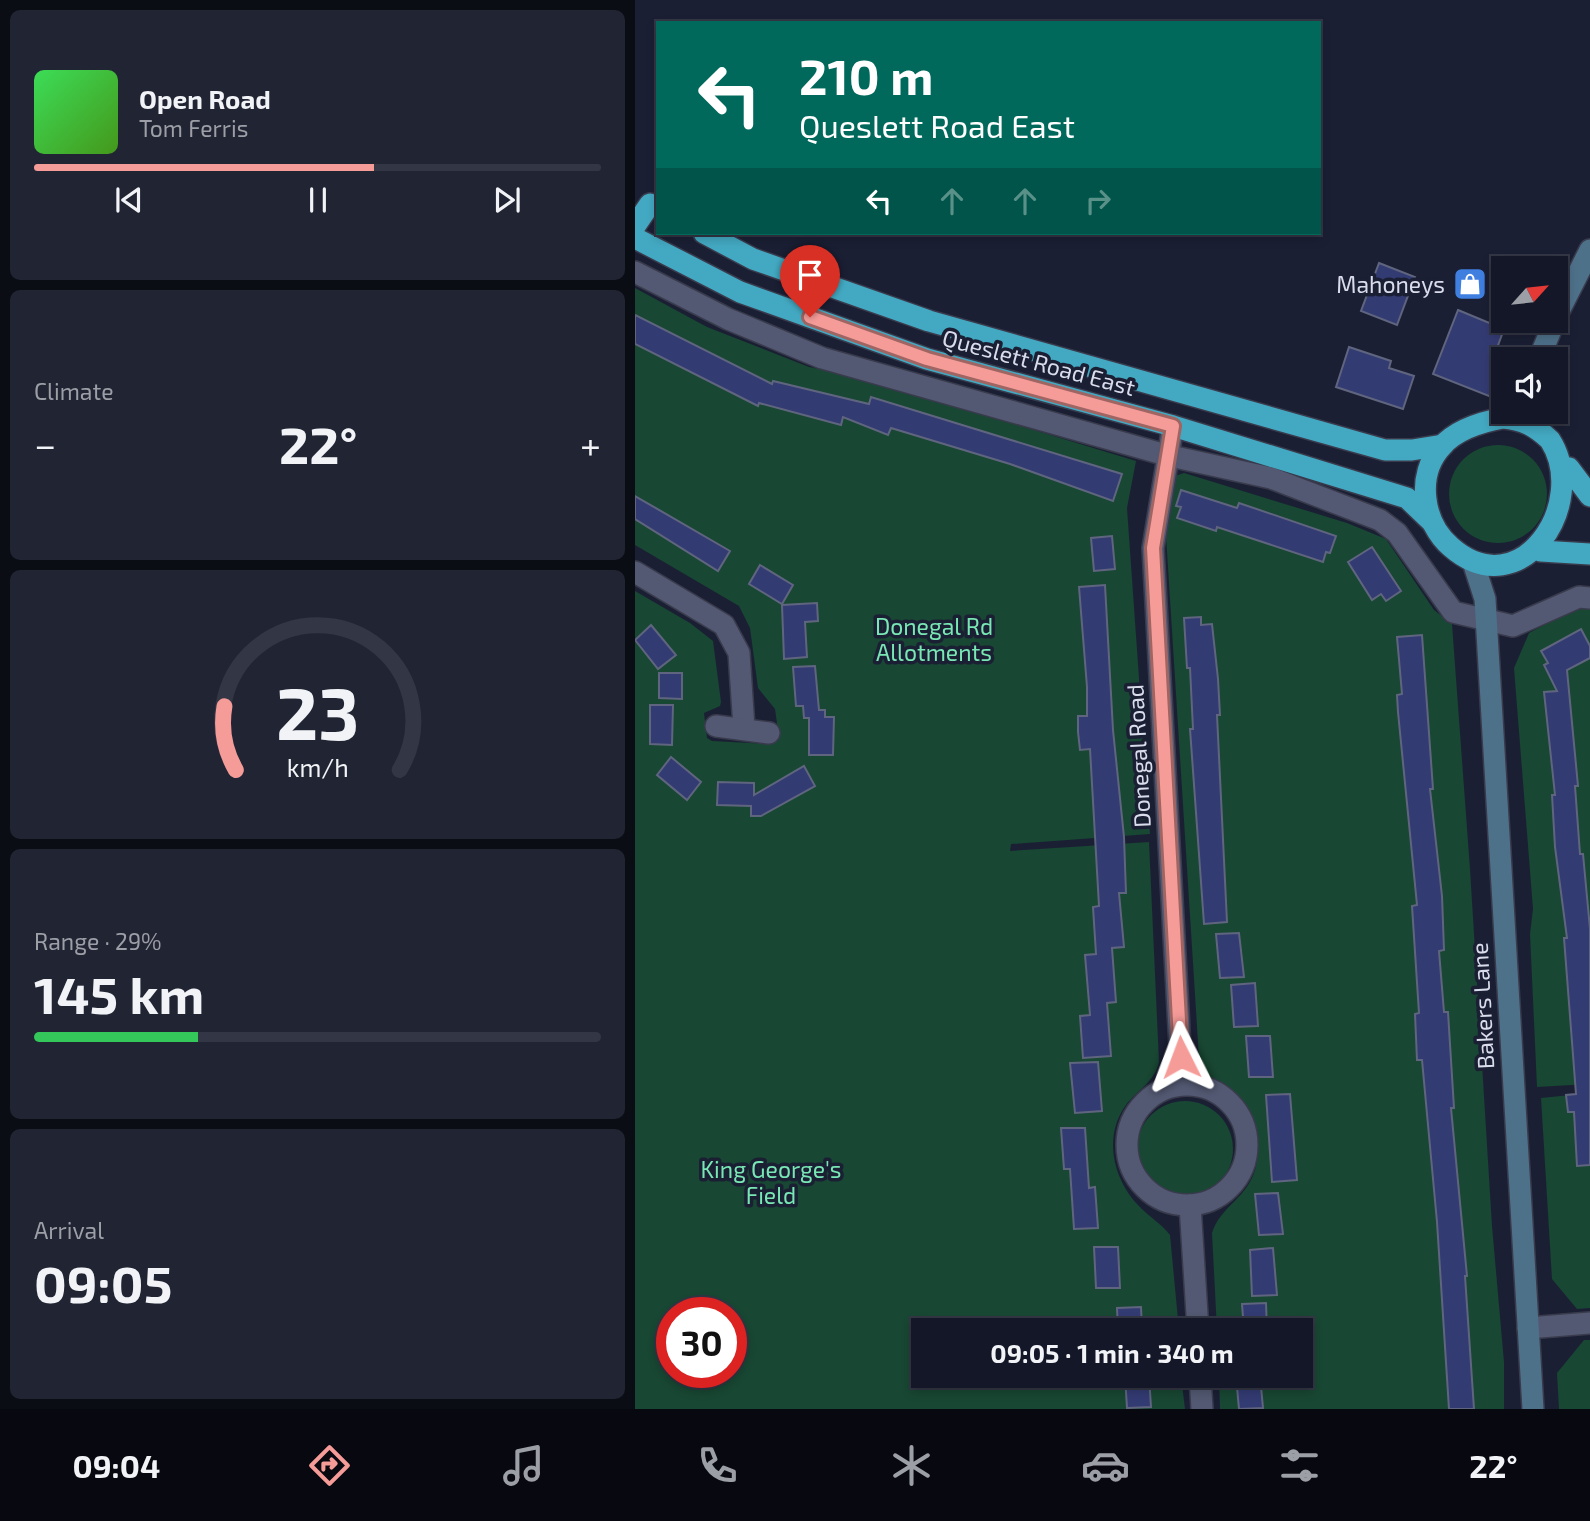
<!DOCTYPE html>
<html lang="en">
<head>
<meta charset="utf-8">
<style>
	:root { --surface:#141727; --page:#212433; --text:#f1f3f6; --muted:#9d9fa7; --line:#333644; --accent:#f59b98 }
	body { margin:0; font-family:"Exo 2",sans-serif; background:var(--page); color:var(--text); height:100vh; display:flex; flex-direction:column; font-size:26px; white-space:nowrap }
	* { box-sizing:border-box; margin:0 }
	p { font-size:23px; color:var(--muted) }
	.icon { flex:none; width:38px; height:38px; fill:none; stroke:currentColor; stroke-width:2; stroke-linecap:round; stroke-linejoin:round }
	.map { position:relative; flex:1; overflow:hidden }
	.panel { display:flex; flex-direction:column; gap:10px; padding:10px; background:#0b0d15; width:635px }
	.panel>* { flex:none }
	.banner { position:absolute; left:21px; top:21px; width:665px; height:214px; border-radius:0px; box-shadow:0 4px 10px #0003,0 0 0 2px var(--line); background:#00695c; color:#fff; overflow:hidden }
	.needle { width:46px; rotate:63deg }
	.controls { position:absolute; left:856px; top:256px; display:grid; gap:14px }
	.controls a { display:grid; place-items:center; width:77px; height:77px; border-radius:0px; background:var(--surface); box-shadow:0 4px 10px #0003,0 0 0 2px var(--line); font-size:35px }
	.speed { position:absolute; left:21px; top:1297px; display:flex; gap:14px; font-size:35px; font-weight:700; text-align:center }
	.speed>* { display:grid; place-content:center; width:91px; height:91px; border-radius:50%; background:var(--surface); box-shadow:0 4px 10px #0003,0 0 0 2px var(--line); line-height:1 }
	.speed .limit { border:10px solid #d22; background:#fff; color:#111 }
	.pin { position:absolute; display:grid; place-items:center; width:60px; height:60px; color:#fff; margin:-72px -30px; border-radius:50% 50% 50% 0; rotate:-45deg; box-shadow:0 0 7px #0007 }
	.pin .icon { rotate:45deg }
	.me { position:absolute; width:77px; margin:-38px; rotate:357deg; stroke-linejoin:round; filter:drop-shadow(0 0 5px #0008) }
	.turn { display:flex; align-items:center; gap:24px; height:147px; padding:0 28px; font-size:32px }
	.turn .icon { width:91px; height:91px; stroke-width:2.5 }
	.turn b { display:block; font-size:49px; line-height:60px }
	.lanes { display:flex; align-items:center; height:66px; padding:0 28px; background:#0003; justify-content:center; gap:35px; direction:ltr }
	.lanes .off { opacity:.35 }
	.big { font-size:52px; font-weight:700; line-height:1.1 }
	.panel .widget { flex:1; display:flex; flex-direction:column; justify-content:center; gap:10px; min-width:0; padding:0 24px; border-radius:10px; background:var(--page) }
	.panel .dial { align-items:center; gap:0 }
	.dial svg { height:182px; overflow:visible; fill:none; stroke:var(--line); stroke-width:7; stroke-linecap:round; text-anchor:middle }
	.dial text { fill:var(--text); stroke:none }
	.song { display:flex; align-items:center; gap:21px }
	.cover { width:84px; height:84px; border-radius:10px; background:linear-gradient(135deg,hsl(130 70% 55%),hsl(100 70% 35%)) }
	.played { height:7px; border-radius:4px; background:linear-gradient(90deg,var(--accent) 60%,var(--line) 60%) }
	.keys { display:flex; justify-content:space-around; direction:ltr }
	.heat { display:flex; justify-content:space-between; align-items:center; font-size:38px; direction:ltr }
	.charge { height:10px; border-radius:5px; background:linear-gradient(90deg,#34c759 29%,var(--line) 0) }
	.trip { position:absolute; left:276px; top:1318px; width:402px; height:70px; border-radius:0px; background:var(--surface); box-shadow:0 4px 10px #0003,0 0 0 2px var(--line); font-weight:700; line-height:70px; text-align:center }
	.tabs { display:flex; height:112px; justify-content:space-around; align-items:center; background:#080910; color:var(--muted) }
	.tabs .icon { width:49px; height:49px }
	.tabs .active { color:var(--accent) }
	.tabs b { font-size:32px; color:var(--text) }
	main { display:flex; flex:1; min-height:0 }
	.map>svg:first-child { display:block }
</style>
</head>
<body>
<main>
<section class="panel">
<div class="widget">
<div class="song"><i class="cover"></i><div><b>Open Road</b><p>Tom Ferris</p></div></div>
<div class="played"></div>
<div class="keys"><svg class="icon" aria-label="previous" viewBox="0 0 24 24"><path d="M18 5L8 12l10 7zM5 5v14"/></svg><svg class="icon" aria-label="pause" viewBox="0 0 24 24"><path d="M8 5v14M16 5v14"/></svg><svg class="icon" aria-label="next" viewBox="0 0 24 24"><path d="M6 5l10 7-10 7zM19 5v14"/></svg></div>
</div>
<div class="widget"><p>Climate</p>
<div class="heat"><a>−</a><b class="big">22°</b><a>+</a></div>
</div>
<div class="widget dial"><svg viewBox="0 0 100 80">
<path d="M14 69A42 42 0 1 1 86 69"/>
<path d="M14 69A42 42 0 0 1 9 41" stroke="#f59b98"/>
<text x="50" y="56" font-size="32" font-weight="700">23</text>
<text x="50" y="72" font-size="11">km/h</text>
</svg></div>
<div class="widget"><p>Range · 29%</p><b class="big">145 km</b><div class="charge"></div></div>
<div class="widget"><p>Arrival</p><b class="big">09:05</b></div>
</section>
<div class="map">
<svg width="955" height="1409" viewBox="0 0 955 1409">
	<rect width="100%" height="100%" fill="#1b1f34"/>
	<!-- green -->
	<g fill="#184733" fill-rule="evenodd">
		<path d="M0,288L72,327L174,367L222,376L501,461L492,508L515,834L376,844L375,851L514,842L524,1062C519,1083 503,1089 491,1105C468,1136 478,1179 503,1205C513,1216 526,1223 535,1235L544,1330H289V1376H546L550,1409H0V591L55,623L78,641L86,702L85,706L69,713L72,738L77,741L135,744L144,737L140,709L123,688L115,628L104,606L0,545ZM37,1312H96V1372H37Z"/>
		<circle cx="863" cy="494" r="49"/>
		<path d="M549,473L712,523L751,539L799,610L817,624L835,869L857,1226L869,1362V1409H585L584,1376H667V1330H582L577,1233C585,1206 614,1198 621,1166C636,1100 577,1102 564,1058L529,504L540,476Z"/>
		<path d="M944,606L955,608V1084L902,1087L895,934L898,909L879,668L894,633Z"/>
		<path d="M955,1093V1308L942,1309L917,1279L906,1098Z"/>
		<circle cx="550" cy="1149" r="48"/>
		<path d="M949,1340H955V1409H924L922,1373Z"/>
	</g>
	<!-- building -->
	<g fill="#333b73" stroke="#5f657e" stroke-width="2">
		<path d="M744,263L780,277L762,325L726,311Z"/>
		<path d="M823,310L869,329L858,359L868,363V374L859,398L798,374Z"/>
		<path d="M0,315L137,384L138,381L234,404L236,397L487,474L478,501L375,464L256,428L253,435L208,417L206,425L124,403L123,406L0,344Z"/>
		<path d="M714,347L756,361L754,368L779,376L768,409L701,387Z"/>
		<path d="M546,490L602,508L604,503L701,536L695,553L691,552L688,562L582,527L581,531L542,518L546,507L541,506Z"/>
		<path d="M0,496L95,551L83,571L0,519Z"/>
		<path d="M477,536L480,569L459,571L456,538Z"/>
		<path d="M737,547L766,591L751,601L746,594L737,600L713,562Z"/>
		<path d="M125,565L158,585L147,604L114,584Z"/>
		<path d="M470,585L478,730L489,837L491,893H484L489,947L477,948L481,1002L472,1003L476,1056L448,1058L445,1016L455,1015L450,955L461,954L458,907L464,906L455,749L445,750L443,732V716H452V687L444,587Z"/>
		<path d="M182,603L183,621L170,622L172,657L149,659L147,605Z"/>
		<path d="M566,617V625L577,624L583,679L585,715H582L592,922L569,924L555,729H558L555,668H552L549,618Z"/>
		<path d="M16,625L41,655L23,669L0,640Z"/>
		<path d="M946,629L955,646V658L932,670L943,786H940L945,854H948L955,929V1165L942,1166L939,1112H933L931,1095L941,1094L929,938H932L920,847L917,795H920L909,692L922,691L909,665L913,663L906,651Z"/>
		<path d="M787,635L798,789H795L807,896L809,950L804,951L809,1012H813L819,1108H816L832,1276H830L839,1409H814L802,1222L787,1060H782L780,1014L784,1013L777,906L782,905L763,712L762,695L767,694L762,637Z"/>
		<path d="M180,666L184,710H190V717H199L198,755H174V718H169L168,706H161L158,667Z"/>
		<path d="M24,673H47V699L24,698Z"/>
		<path d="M15,705H38L37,745L15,744Z"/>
		<path d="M36,757L66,782L52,800L22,775Z"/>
		<path d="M169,766L180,786L126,816H116V806L82,805L83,782L119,783V795Z"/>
		<path d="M604,933L609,977L585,978L581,934Z"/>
		<path d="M620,983L623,1026L599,1027L596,985Z"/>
		<path d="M611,1036H635L638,1077H614Z"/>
		<path d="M463,1062L467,1111L440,1113L435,1063Z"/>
		<path d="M655,1094L662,1180L637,1182L631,1095Z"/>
		<path d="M426,1128H450L454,1188L460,1187L463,1228L439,1229L435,1169H429Z"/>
		<path d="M643,1193L648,1234L624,1235L620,1194Z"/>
		<path d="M459,1247H483L485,1288H461Z"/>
		<path d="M638,1248L642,1295L617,1296L615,1250Z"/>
		<path d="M631,1303L632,1330H609L607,1304Z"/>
		<path d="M506,1307L507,1330H483L482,1308Z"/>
		<path d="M490,1376H514L516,1407L492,1408Z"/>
		<path d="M601,1376H625L628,1408L604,1409Z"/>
	</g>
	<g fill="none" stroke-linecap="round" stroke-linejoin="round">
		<defs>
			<g id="street">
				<path d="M0,272L93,319L187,358L531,455L636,478L745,520L762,533L818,612L878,626L944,597L955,598"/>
				<path d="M538,426L518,548L547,1084"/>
				<path d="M0,572L89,625L104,653L109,728"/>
				<path d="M81,726L134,733"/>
				<circle cx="552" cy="1145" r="60"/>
				<path d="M555,1205L563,1330"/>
				<path d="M893,1328L955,1323"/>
				<path d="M565,1376L567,1409"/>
			</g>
			<g id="secondary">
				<path d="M920,319L955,250"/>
				<path d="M904,359L920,320"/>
				<path d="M838,562L850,599L898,1409"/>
			</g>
			<g id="highway">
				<path d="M0,226L15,204"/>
				<path d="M69,233L118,259L294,321L750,450H777L808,445"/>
				<path d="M0,238L105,292L292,359L538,426L772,498L797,522"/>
				<path d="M868,418C889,420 900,426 915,440C955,503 886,608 816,547C788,523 780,475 807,446C822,429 846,422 868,418Z"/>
				<path d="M934,468L955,496"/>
				<path d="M906,551L955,554"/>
			</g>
		</defs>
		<!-- street casing -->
		<use href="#street" stroke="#393b4d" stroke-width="24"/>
		<!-- secondary casing -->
		<use href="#secondary" stroke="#393b4d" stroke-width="24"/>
		<!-- highway casing -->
		<use href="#highway" stroke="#393b4d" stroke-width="24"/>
		<!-- street -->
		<use href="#street" stroke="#535972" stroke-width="21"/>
		<!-- secondary -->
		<use href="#secondary" stroke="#4e718a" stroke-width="21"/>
		<!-- highway -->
		<use href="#highway" stroke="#43a9c2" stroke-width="21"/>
	</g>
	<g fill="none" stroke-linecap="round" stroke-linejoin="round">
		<defs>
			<path id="route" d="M175,317L292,359L538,426L518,548L546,1057"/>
		</defs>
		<!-- route casing -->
		<use href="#route" stroke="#9f6563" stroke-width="18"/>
		<!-- route -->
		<use href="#route" stroke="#f59b98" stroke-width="12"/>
	</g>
	<!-- icons -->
	<defs>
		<symbol id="shop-square" viewBox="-11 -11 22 22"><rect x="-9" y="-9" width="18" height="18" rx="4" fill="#3f7fe0" stroke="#1b1f34"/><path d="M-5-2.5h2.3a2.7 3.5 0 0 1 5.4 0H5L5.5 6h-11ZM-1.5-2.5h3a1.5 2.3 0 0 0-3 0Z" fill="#fff"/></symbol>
	</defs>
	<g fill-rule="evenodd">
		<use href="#shop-square" x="816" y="265" width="38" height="38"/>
	</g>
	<g text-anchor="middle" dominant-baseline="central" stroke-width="7" stroke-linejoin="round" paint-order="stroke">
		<!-- poi labels -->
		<g font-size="23" fill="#d9dceb" stroke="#1b1f34" text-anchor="end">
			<text x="810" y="284">Mahoneys</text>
		</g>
		<!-- street labels -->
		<g font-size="23" fill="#d9dceb" stroke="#1b1f34">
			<text transform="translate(404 362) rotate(15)">Queslett Road East</text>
			<text transform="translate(503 756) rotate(-93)">Donegal Road</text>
			<text transform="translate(847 1006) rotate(-93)">Bakers Lane</text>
		</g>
		<!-- park labels -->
		<g font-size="23" fill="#78e7b4" stroke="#1b1f34">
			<text x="299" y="626">Donegal Rd<tspan x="299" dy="26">Allotments</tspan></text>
			<text x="136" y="1169">King George's<tspan x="136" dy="26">Field</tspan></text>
		</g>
	</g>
</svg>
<div class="controls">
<a><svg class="needle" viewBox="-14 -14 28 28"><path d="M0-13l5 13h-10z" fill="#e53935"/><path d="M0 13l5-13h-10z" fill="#9d9fa7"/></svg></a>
<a><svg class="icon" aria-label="sound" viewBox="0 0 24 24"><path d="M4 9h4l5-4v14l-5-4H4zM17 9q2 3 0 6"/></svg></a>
</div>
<div class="speed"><div class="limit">30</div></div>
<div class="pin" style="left:175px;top:317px;background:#d93025"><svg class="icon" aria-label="arrive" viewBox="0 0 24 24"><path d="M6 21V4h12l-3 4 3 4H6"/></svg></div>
<svg class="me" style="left:546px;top:1057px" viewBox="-20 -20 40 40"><path d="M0-17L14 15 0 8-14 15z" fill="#f59b98" stroke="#fff" stroke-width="4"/></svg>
<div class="trip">09:05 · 1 min · 340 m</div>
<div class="banner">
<div class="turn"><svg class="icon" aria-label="left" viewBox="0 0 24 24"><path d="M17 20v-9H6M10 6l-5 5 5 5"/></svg><div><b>210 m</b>Queslett Road East</div></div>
<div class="lanes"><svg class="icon" aria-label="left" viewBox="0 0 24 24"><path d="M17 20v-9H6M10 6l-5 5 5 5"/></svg><svg class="icon off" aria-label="ahead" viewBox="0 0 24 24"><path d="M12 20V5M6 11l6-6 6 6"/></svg><svg class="icon off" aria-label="ahead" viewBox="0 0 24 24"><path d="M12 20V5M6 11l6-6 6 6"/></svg><svg class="icon off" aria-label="right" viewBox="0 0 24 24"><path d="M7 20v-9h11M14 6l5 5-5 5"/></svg></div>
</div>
</div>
</main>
<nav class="tabs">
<b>09:04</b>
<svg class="icon active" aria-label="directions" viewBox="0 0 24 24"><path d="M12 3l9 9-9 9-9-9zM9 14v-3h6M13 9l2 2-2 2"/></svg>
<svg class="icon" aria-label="music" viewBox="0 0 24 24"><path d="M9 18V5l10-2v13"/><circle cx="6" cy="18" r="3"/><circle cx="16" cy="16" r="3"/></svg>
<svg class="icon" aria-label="phone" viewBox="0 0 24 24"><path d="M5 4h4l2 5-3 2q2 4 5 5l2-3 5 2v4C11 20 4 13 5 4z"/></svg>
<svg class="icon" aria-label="climate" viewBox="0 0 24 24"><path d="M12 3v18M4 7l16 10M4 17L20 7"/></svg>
<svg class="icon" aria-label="car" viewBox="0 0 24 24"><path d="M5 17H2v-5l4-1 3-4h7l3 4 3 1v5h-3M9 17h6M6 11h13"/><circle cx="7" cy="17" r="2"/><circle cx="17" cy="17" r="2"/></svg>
<svg class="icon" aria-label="filters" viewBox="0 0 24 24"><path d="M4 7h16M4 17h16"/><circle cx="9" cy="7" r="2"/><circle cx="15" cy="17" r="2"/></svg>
<b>22°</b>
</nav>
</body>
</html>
